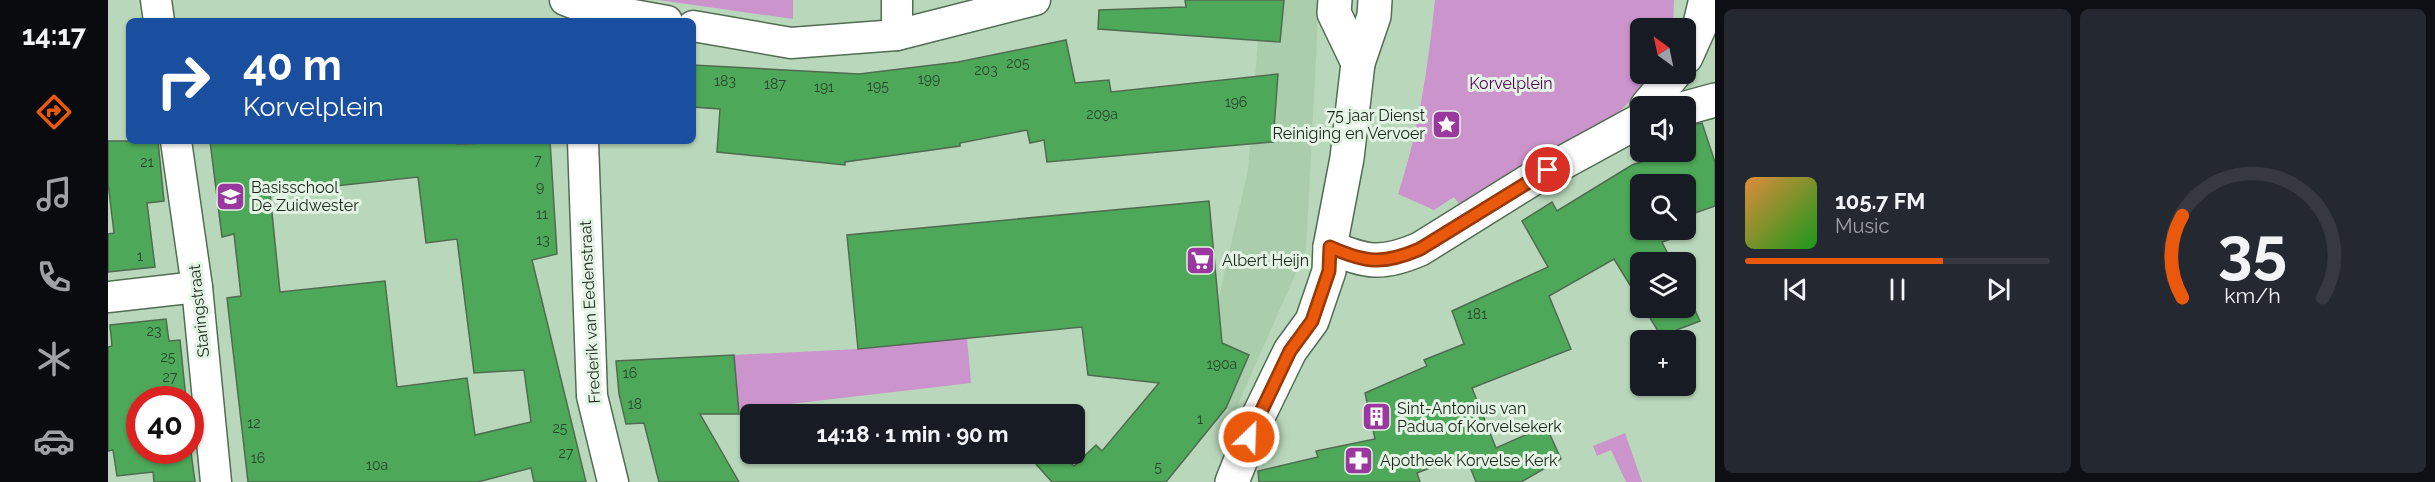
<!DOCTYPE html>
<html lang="en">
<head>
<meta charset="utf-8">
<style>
	:root { --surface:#171b24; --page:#242831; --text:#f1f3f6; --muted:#9ea1a6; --line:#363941; --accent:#ea580c }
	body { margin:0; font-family:Raleway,sans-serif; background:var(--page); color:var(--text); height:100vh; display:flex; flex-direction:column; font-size:22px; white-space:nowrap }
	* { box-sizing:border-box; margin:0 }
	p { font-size:20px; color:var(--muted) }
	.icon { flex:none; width:33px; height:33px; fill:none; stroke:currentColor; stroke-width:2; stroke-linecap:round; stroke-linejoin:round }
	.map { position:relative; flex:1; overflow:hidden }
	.side { display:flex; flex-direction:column; gap:9px; padding:9px; background:#0d0f14; width:720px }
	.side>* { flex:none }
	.guide { position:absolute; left:18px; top:18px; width:570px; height:126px; border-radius:9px; box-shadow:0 2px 4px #0004; background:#1a4fa0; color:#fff; overflow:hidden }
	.needle { width:39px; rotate:327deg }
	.buttons { position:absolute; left:1522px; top:18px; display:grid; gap:12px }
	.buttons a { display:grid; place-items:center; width:66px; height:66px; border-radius:9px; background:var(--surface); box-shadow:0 2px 4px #0004; font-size:30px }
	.speed { position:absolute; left:18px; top:386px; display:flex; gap:12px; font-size:30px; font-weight:700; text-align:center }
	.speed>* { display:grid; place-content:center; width:78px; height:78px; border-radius:50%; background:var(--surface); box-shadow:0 2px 4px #0004; line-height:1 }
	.speed .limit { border:9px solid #d22; background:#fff; color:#111 }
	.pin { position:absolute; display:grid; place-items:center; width:51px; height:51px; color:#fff; margin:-26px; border:3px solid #fff; border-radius:50%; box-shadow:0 2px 6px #0007 }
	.me { position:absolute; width:66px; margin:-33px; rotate:24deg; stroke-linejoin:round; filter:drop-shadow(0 0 4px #0008) }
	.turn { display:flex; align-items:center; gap:21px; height:126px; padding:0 18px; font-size:27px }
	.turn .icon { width:78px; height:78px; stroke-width:2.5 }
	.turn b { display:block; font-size:42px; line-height:51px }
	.side .card { flex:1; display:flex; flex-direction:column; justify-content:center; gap:9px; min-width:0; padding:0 21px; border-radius:9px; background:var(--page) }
	.side .dial { align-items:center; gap:0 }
	.dial svg { height:156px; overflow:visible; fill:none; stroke:var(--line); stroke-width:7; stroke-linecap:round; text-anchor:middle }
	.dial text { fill:var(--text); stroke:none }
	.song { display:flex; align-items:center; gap:18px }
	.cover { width:72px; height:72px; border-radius:9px; background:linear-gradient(135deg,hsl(30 70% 55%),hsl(120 70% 35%)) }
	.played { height:6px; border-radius:3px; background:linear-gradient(90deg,var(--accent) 65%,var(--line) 65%) }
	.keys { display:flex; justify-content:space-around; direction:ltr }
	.side .tiles { flex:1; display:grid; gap:9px; grid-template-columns:repeat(2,1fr) }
	.trip { position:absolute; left:632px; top:404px; width:345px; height:60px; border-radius:9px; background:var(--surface); box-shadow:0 2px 4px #0004; font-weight:700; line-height:60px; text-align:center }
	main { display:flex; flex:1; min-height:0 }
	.menu { display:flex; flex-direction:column; width:108px; justify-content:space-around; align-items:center; background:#090b0e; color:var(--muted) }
	.menu .icon { width:42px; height:42px }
	.menu .current { color:var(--accent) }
	.menu b { font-size:27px; color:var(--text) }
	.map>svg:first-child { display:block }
</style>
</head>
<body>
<main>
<nav class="menu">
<b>14:17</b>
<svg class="icon current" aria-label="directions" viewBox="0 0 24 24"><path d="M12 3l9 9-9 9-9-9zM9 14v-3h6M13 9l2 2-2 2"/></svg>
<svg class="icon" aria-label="music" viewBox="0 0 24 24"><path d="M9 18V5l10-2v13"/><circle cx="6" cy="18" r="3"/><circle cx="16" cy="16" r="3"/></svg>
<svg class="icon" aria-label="phone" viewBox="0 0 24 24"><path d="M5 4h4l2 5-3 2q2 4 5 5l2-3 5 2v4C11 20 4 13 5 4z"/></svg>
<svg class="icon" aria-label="climate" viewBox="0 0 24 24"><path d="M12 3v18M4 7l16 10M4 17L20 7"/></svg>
<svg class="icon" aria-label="car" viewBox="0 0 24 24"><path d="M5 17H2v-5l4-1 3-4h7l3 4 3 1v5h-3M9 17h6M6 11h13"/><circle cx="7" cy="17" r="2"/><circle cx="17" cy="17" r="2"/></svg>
</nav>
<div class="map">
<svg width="1607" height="482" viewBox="0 0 1607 482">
	<rect width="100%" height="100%" fill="#b9d7ba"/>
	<!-- built -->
	<path fill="#aaceac" d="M1153,0H1211L1198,250L1127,411L1087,401L1140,170Z"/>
	<!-- green -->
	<g fill="#cb94cc">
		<path d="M551,0H685V19Z"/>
		<path d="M1327,0H1566L1565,28H1533V74H1549L1506,117L1357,212L1346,197L1326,210L1290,194C1311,131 1320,67 1327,0Z"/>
		<path d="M859,338L863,383L630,410L626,355L750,349Z"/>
		<path d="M1517,433L1534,482H1518L1503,450L1489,456L1485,446Z"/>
	</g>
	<!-- building -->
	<g fill="#4ea859" stroke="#506b51" stroke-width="1.5" fill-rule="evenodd">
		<path d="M1077,0H1176L1172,42L990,29L991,10L1078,7Z"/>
		<path d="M958,40L967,83L1001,80L1003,92L1170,74L1165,142L939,162L936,140L922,143L919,130L852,143V146L737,162V165L609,152L612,109L585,107V65L751,74L850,62Z"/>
		<path d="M1594,123L1607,162V206L1587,213V225L1581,233L1554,242L1564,262H1533V303L1506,259L1441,296L1463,349L1364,388L1388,448L1438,426L1453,459L1413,482H1368L1357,454L1309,473L1312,482H1151L1150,471L1210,457L1208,451L1267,439L1257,393L1319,366L1316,360L1356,344L1344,311L1440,267L1414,221L1444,202L1449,211L1524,165L1538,160L1537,157L1555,152H1578V126ZM1533,184H1578V230H1533Z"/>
		<path d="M0,141H50L56,201L39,203L47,267L0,272V234L6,233L0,183Z"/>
		<path d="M102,141H349V144L442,141L449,254L424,260L478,482H426L423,468L370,482H140L119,298L133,296L126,234L114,237ZM310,177L318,243L349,239L366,373L416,370L423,422L367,435L359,378L289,387L277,281L172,292L162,193Z"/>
		<path d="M1101,201L1114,343L1141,355L1118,408L1058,482H944L918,453H953L966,466L988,445L994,451L1051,383L980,375L974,327L750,349L739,235Z"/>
		<path d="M1578,291L1592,321L1553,336L1536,308H1578Z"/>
		<path d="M58,319L61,341L72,340L78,399H32V450H82V445L87,482H46L45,472L9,476L5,450L0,451V347L4,346L2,325Z"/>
		<path d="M626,355L631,414H592L631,482H551L536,423L518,424L511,394L508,361Z"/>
	</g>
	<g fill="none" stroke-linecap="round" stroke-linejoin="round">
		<defs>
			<g id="street">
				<path d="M48,0L51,21"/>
				<path d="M457,0L470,5L559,21"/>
				<path d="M585,26L683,43L789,35L927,0"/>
				<path d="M789,35V0"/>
				<path d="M68,141L89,287L108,482"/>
				<path d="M475,141L484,396L505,482"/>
				<path d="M0,297L89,287"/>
			</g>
			<g id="secondary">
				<path d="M1227,0L1226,13L1250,63"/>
				<path d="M1578,57L1591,28L1597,3"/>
				<path d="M1539,106L1566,74"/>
				<path d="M1578,108L1607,100"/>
				<path d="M1222,247C1258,263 1275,265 1312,249L1421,181L1533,120"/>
				<path d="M1124,482L1149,419L1182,351L1204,321L1221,271L1222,247L1239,158L1250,63L1266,16L1267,0"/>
			</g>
		</defs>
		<!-- street casing -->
		<use href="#street" stroke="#526d54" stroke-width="33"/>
		<!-- secondary casing -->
		<use href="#secondary" stroke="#526d54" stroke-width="36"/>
		<!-- street -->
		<use href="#street" stroke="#fff" stroke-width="30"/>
		<!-- secondary -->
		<use href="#secondary" stroke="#fff" stroke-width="33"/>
	</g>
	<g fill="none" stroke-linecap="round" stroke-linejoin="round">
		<defs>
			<path id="route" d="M1141,437L1182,351L1204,321L1221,271L1222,247C1258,263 1275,265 1312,249L1440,170"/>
		</defs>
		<!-- route casing -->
		<use href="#route" stroke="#983908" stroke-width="15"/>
		<!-- route -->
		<use href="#route" stroke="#ea580c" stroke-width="10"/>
	</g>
	<!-- icons -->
	<defs>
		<symbol id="sight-square" viewBox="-11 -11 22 22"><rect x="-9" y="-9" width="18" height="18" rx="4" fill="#9b389f" stroke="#e3f3e4"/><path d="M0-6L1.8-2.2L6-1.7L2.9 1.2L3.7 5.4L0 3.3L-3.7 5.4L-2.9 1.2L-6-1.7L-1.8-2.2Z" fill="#fff"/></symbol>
		<symbol id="school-square" viewBox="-11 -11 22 22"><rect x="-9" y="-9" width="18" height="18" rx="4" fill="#9b389f" stroke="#e3f3e4"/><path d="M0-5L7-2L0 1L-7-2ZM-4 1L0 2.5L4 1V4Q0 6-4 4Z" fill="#fff"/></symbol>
		<symbol id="supermarket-square" viewBox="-11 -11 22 22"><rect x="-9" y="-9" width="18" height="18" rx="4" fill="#9b389f" stroke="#e3f3e4"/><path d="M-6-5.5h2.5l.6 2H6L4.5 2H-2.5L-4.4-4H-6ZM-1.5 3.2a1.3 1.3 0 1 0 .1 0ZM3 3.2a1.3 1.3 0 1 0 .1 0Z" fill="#fff"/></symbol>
		<symbol id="building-square" viewBox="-11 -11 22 22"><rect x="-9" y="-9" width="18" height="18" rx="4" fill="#9b389f" stroke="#e3f3e4"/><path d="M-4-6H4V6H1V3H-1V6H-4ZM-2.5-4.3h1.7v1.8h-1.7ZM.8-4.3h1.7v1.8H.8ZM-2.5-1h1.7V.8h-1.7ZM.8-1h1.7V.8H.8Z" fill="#fff"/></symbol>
		<symbol id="pharmacy-square" viewBox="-11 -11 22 22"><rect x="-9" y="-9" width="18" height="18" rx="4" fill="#9b389f" stroke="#e3f3e4"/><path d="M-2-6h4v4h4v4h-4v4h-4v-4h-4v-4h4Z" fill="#fff"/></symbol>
	</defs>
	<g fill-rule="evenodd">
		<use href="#sight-square" x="1322" y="108" width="33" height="33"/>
		<use href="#school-square" x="106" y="180" width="33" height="33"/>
		<use href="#supermarket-square" x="1076" y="244" width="33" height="33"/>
		<use href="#building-square" x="1252" y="400" width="33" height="33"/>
		<use href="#pharmacy-square" x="1234" y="444" width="33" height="33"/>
	</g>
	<g text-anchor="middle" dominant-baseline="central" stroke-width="6" stroke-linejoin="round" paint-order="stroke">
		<!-- number labels -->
		<g font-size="14" fill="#28462b">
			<text x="910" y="63">205</text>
			<text x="878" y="70">203</text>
			<text x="821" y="79">199</text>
			<text x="617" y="81">183</text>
			<text x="667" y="84">187</text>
			<text x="770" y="86">195</text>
			<text x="716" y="87">191</text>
			<text x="1128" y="102">196</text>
			<text x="994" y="114">209a</text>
			<text x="430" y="160">7</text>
			<text x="39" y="162">21</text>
			<text x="432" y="187">9</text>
			<text x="434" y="214">11</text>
			<text x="435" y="240">13</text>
			<text x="32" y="256">1</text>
			<text x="1369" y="314">181</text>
			<text x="46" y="331">23</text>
			<text x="60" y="357">25</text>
			<text x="1114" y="364">190a</text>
			<text x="522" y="373">16</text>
			<text x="62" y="377">27</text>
			<text x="527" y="404">18</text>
			<text x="1092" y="419">1</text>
			<text x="146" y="423">12</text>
			<text x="452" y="428">25</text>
			<text x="458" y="453">27</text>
			<text x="150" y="458">16</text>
			<text x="269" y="465">10a</text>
			<text x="1050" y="467">5</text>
		</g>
		<!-- park labels -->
		<g font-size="16" fill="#510354" stroke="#e3f3e4">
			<text x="1403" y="83">Korvelplein</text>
		</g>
		<!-- poi labels -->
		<g font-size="16" fill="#1b261c" stroke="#e3f3e4" text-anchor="start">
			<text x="1317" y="115" text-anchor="end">75 jaar Dienst<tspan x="1317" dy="18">Reiniging en Vervoer</tspan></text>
			<text x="143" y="187">Basisschool<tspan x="143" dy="18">De Zuidwester</tspan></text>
			<text x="1114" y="260">Albert Heijn</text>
			<text x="1289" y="408">Sint-Antonius van<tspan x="1289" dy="18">Padua of Korvelsekerk</tspan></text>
			<text x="1272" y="460">Apotheek Korvelse Kerk</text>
		</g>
		<!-- street labels -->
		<g font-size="16" fill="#1b261c" stroke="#e3f3e4">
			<text transform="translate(91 311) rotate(-96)">Staringstraat</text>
			<text transform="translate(482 312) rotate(-93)">Frederik van Eedenstraat</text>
		</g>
	</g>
</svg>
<div class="buttons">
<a><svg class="needle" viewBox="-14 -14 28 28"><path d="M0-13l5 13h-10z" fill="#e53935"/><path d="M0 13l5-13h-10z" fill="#9ea1a6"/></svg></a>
<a><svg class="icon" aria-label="sound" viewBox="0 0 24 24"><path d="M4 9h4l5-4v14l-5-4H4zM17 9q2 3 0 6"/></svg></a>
<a><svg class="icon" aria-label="search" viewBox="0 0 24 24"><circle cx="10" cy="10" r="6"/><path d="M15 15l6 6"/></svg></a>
<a><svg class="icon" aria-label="layers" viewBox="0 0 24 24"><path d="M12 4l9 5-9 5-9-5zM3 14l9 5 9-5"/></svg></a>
<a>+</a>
</div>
<div class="speed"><div class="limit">40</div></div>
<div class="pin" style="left:1440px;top:170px;background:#d93025"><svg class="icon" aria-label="arrive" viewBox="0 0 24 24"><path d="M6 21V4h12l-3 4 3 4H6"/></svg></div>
<svg class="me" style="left:1141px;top:437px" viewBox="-20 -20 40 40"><circle r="17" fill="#ea580c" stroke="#fff" stroke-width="3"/><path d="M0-11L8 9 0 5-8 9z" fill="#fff"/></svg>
<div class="trip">14:18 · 1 min · 90 m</div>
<div class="guide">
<div class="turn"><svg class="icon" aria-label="right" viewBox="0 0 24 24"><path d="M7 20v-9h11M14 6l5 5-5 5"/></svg><div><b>40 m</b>Korvelplein</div></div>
</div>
</div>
<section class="side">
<div class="tiles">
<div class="card">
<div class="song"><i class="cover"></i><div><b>105.7 FM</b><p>Music</p></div></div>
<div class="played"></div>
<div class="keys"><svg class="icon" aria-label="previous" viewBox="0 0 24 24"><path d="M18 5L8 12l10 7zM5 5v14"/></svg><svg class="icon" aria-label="pause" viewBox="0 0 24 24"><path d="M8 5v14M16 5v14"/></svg><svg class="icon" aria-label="next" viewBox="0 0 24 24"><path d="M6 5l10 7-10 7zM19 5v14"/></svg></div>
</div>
<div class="card dial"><svg viewBox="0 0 100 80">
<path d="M14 69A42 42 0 1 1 86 69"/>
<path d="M14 69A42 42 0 0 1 14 27" stroke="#ea580c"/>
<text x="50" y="56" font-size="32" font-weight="700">35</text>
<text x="50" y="72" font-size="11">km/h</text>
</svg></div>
</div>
</section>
</main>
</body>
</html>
